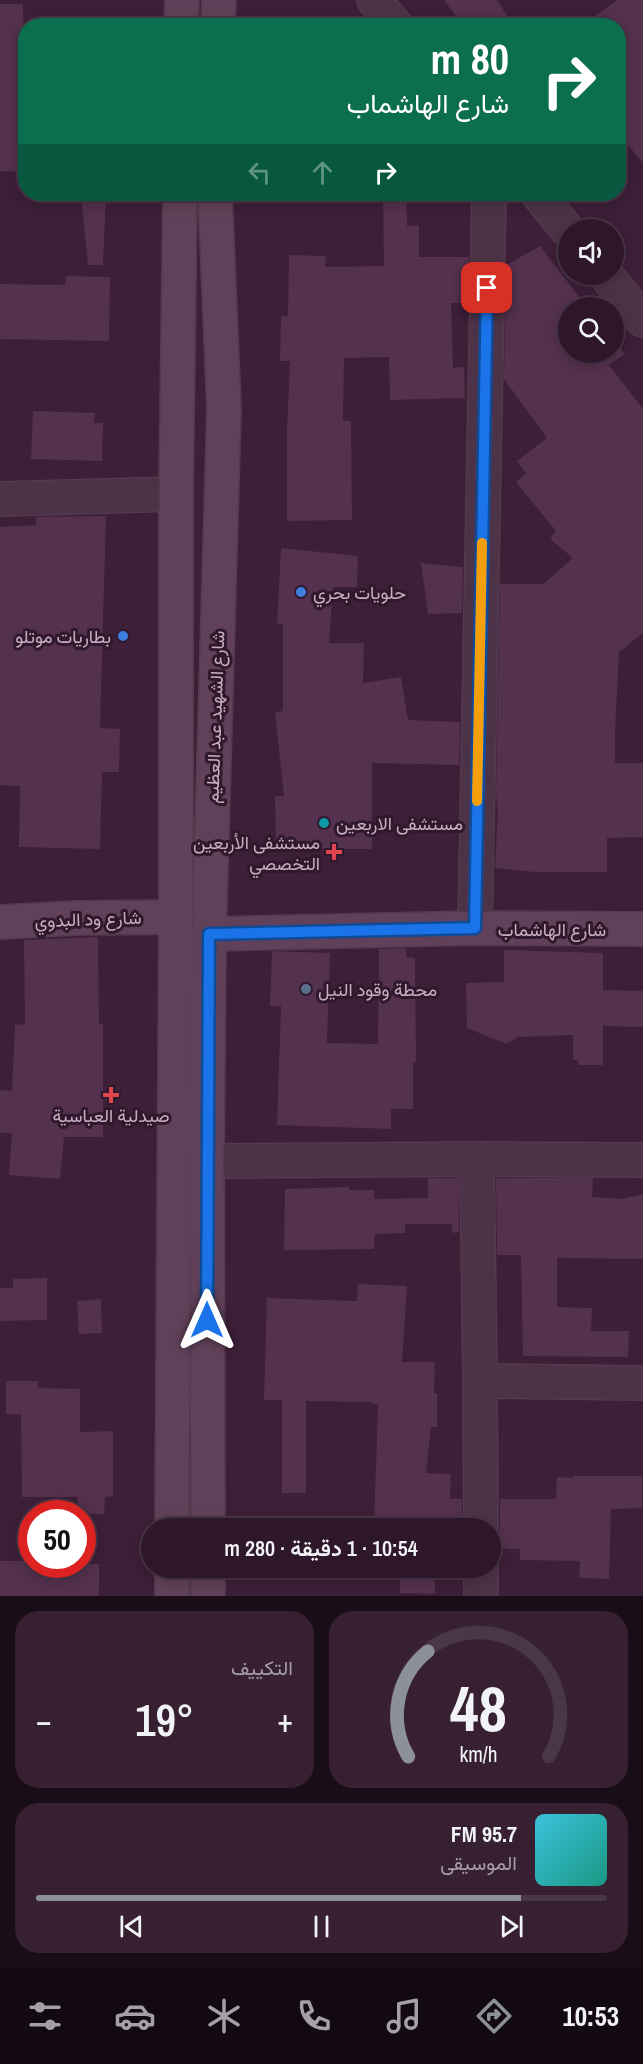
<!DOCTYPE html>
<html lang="ar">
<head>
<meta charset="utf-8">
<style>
	:root { --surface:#2e172a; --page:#362032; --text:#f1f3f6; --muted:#a79fa8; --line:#493647; --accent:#8c9099 }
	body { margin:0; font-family:"Archivo Narrow",Vazirmatn,sans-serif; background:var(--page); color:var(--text); direction:rtl; height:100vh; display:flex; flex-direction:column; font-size:22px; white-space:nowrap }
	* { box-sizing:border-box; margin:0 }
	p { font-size:20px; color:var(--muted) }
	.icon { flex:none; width:33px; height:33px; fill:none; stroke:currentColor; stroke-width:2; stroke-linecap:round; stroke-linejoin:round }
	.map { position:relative; height:1596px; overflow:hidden; direction:ltr }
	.side { display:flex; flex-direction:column; gap:15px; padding:15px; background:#190d17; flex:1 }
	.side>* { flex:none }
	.guide { position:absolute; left:18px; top:18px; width:608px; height:183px; border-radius:24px; box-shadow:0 3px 15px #0003,0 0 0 2px var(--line); direction:rtl; background:#0b6e4f; color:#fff; overflow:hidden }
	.controls { position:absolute; left:558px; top:219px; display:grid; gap:12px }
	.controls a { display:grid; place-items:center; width:66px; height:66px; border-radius:50%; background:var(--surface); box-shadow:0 3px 15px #0003,0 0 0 2px var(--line); font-size:30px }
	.speed { position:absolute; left:18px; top:1500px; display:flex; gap:12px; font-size:30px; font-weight:700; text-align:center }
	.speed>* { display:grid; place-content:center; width:78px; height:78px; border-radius:50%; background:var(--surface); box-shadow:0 3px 15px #0003,0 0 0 2px var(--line); line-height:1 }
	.speed .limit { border:9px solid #d22; background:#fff; color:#111 }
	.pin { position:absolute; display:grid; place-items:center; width:51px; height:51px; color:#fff; margin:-26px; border-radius:12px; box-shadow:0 3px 9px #0006 }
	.me { position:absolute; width:66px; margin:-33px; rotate:0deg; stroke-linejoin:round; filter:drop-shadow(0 0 4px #0008) }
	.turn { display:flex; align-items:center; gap:21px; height:126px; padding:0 18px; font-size:27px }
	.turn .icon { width:78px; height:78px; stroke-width:2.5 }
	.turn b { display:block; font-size:42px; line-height:51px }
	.lanes { display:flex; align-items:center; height:57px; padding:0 18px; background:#0003; justify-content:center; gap:30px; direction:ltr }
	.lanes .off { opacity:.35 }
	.big { font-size:45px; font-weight:600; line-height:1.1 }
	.side .tile { flex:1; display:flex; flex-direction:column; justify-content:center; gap:9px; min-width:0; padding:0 21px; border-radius:24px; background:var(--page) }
	.side .dial { align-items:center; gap:0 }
	.dial svg { height:156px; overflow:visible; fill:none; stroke:var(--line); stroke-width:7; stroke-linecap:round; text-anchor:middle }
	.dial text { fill:var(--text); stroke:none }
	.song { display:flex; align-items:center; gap:18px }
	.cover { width:72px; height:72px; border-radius:9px; background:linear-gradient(135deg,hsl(190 70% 55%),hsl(170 70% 35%)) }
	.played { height:6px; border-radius:3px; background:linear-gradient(90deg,var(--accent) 85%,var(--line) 85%) }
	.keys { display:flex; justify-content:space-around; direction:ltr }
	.heat { display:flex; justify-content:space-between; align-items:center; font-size:33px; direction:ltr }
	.side .tiles { flex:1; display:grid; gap:15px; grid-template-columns:1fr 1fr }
	.tile:last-child { grid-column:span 2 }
	.trip { position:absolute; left:141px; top:1518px; width:360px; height:60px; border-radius:30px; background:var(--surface); box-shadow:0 3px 15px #0003,0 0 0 2px var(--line); font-weight:600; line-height:60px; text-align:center; direction:rtl }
	.tabs { display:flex; height:96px; justify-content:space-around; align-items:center; background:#120911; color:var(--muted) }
	.tabs .icon { width:42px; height:42px }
	.tabs .on { color:var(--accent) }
	.tabs b { font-size:27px; color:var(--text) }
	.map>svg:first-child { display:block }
</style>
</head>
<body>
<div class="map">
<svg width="643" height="1596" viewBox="0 0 643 1596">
	<rect width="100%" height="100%" fill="#3d1f38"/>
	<!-- building -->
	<g fill="#54314e">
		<path d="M444,0H497L514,26H463Z"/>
		<path d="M618,0H643V163L618,133V26H580Z"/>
		<path d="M0,4H23L26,172L0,171Z"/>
		<path d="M81,194H106L103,265H88Z"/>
		<path d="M383,194H406L407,226H419V257H469L468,303H451L453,368L464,367L465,398L390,400L389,357L344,358L343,421H351L352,520L287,521V432L290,361H280L281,316H288L289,255L326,256L325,267L384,266Z"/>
		<path d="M540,246L588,308H568V352H614V340L625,354L609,365L643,409V633L619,652L615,731V763H643V837L607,838V872H535L495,868L498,811L496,795L500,584H543L573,558L550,539L556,531L516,482L526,473L517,461L547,438L504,379L506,265Z"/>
		<path d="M66,276L110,277L109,341L0,339V284L65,285Z"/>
		<path d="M33,411L95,413L94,423H103L102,461L31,459Z"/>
		<path d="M106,516L100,728L120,729L119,772H102L100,849L19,847L20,786L0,785V527L36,525V517Z"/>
		<path d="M281,548L358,556L357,587H333L329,643H364L363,683L401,677L408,720L460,722L459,765L372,763V849H276L275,796H284L275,712L283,711V624H277Z"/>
		<path d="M421,563L463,567L462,613L428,614Z"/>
		<path d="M98,937L99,1024H103V1137H64L60,1179L9,1175L12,1133H0V1090L12,1091L15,1024L25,1025L24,940Z"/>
		<path d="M406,948V957L415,958L416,1062H413V1109H391V1129L277,1125L281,1006H270L272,951L330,953L327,1043L378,1044L379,949Z"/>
		<path d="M504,950L603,953V990L643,991V1027L603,1026V1065H578V1060H573V1035L518,1037L506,1044L467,1028L466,983L504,982Z"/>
		<path d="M428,1178H459V1232L452,1233V1224H405V1233L375,1234L374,1249L284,1250L285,1189L349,1187V1190H374V1199L428,1198Z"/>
		<path d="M496,1178H593L592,1197L621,1199L643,1194V1259L557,1258V1307L592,1308L591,1331H629L628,1357L523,1356L521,1255H497Z"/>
		<path d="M47,1278V1320L0,1321V1288H13V1279Z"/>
		<path d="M358,1284L407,1286L402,1362H435L434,1393H437V1427H431L426,1473L451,1474L450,1499H462V1524L436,1523V1528H374L378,1404H372V1402L306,1401V1493H282V1400H264L267,1298L357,1301Z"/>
		<path d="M101,1299L102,1333L79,1334L77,1301Z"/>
		<path d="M6,1381H38V1388L80,1389V1432L113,1431V1496L105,1497L104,1514H77L78,1497H22L21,1414H6Z"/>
		<path d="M574,1476H642V1508L611,1509L609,1579L579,1578L580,1561L520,1560V1549H492V1543L498,1537L500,1528V1499H556L557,1477L574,1478Z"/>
		<path d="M0,1561H32V1564H99V1596H0Z"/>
		<path d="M400,1568H435V1594L400,1593Z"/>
	</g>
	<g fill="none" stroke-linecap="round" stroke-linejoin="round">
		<defs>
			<g id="street">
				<path d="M374,0L396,26"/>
				<path d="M538,194L568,231"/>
				<path d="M605,274L643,320"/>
				<path d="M0,499L176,494"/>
				<path d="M475,928L489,194"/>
				<path d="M477,1159L480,1381"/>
				<path d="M207,1161L477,1159L643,1160"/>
				<path d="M481,1528L480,1381L643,1383"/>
				<path d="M481,1568V1596"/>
			</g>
			<g id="secondary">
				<path d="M181,26L182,0"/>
				<path d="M218,26L219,0"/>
				<path d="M0,922L76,918L176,917"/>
				<path d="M209,934L475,928L643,929"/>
				<path d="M172,1528L176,917V494L180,194"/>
				<path d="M208,1528L207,1161L209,934L224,409L215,194"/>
				<path d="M208,1568V1596"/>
				<path d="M172,1596V1568"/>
			</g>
		</defs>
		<!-- street casing -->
		<use href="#street" stroke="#533a4e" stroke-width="36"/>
		<!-- secondary casing -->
		<use href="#secondary" stroke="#533a4e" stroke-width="36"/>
		<!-- street -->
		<use href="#street" stroke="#4d3348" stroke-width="33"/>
		<!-- secondary -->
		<use href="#secondary" stroke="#604159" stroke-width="33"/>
	</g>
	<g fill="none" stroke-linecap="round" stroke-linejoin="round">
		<defs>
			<path id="route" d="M207,1320L209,934L475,928L487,288"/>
		</defs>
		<!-- route casing -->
		<use href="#route" stroke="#114b97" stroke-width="15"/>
		<!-- route -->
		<use href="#route" stroke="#1a73e8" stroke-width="10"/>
		<!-- slow -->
		<path stroke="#f59e0b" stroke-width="10" d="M477,801L482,543"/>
	</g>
	<!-- markers -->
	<g fill="#3f7fe0" stroke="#31192d" stroke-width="2">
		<circle cx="301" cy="592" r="6"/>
		<circle cx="123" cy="636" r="6"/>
	</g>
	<circle fill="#0f9aa8" stroke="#31192d" stroke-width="2" cx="324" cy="823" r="6"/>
	<g fill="#e0444e" stroke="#31192d" stroke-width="2">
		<path d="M331 843h6v6h6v6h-6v6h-6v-6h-6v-6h6z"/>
		<path d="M108 1086h6v6h6v6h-6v6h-6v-6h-6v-6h6z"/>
	</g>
	<circle fill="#5c6f8a" stroke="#31192d" stroke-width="2" cx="306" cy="989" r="6"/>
	<g text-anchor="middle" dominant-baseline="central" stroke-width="6" stroke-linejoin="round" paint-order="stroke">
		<!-- poi labels -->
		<g font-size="18" fill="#c9aec3" stroke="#31192d" text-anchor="start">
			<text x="313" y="592">حلويات بحري</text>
			<text x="111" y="636" text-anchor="end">بطاريات موتلو</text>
			<text x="336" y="823">مستشفى الاربعين</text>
			<text x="320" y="842" text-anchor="end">مستشفى الأربعين<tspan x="320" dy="21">التخصصي</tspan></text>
			<text x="318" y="989">محطة وقود النيل</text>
			<text x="111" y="1115" text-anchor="middle">صيدلية العباسية</text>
		</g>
		<!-- street labels -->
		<g font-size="18" fill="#c9aec3" stroke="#31192d">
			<text transform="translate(215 717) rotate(-88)">شارع الشهيد عبد العظيم</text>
			<text transform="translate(88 919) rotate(-2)">شارع ود البدوي</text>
			<text x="552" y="929">شارع الهاشماب</text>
		</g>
	</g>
</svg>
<div class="controls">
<a><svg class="icon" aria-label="sound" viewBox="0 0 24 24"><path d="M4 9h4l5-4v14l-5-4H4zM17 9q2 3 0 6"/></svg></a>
<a><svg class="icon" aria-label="search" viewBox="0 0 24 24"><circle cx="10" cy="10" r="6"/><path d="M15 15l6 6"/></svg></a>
</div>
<div class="speed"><div class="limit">50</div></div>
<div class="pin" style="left:487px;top:288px;background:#d93025"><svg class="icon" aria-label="arrive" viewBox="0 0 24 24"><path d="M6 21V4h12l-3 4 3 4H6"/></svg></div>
<svg class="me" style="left:207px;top:1320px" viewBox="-20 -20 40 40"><path d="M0-17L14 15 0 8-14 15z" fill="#1a73e8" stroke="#fff" stroke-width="4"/></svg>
<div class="trip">10:54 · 1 دقيقة · 280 m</div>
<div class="guide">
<div class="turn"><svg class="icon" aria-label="right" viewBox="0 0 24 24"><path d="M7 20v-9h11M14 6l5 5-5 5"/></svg><div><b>80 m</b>شارع الهاشماب</div></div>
<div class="lanes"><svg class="icon off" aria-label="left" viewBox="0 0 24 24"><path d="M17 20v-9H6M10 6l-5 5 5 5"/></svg><svg class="icon off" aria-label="ahead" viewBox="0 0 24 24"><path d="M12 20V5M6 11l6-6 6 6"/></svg><svg class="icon" aria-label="right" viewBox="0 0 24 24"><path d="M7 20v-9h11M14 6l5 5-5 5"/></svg></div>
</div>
</div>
<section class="side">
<div class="tiles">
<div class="tile dial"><svg viewBox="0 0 100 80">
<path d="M14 69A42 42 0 1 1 86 69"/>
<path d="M14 69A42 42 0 0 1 24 15" stroke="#8c9099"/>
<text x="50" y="56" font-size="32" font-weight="700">48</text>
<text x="50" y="72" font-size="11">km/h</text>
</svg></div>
<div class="tile"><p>التكييف</p>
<div class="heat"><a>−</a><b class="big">19°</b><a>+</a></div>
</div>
<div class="tile">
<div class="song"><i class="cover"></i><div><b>95.7 FM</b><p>الموسيقى</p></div></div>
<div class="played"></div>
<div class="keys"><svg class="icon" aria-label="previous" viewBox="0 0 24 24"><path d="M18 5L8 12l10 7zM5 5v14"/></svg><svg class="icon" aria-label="pause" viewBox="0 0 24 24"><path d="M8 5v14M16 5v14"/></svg><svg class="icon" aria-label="next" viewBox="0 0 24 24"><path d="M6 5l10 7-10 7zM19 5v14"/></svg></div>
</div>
</div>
</section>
<nav class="tabs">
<b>10:53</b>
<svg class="icon on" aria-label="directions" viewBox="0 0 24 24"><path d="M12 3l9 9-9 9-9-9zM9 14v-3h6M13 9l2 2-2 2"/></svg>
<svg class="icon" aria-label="music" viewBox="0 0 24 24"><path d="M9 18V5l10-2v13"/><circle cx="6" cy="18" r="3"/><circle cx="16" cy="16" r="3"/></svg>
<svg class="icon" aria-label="phone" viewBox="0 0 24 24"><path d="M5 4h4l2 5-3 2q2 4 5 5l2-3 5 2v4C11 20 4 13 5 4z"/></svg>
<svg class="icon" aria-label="climate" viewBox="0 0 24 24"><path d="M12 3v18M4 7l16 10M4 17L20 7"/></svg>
<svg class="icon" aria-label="car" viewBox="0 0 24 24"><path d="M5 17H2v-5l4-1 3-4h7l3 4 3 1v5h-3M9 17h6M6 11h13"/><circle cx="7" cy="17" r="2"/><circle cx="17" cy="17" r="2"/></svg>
<svg class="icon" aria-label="filters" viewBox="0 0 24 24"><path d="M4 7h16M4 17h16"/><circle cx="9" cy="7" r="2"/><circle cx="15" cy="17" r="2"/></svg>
</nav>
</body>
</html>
